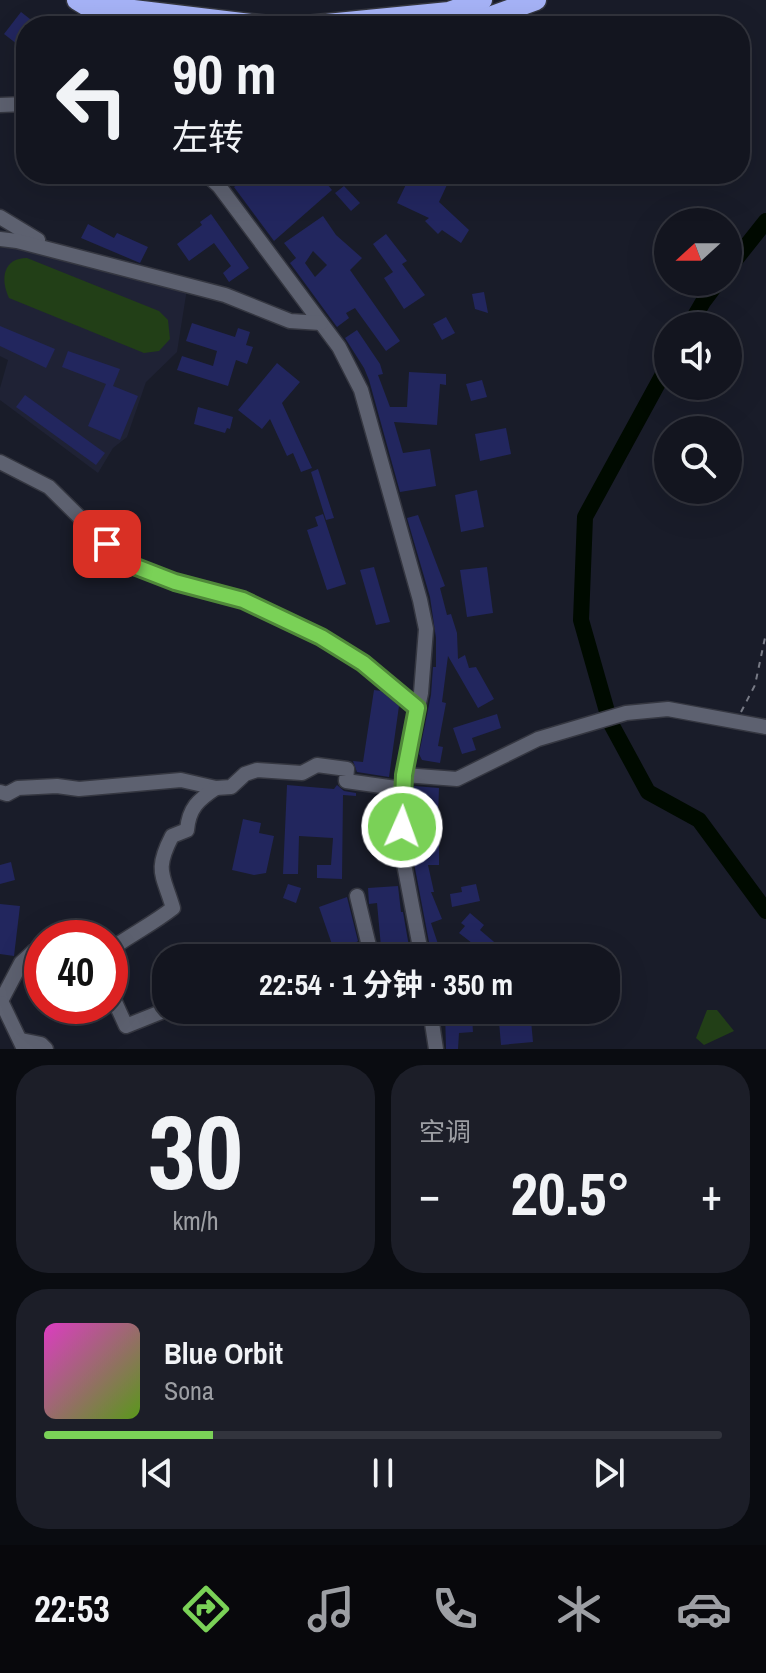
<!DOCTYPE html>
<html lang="zh">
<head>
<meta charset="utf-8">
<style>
	:root { --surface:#13151f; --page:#1c1e28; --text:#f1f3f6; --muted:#9d9fa4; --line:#32343d; --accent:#7ad157 }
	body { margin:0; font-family:"Archivo Narrow","Noto Sans SC",sans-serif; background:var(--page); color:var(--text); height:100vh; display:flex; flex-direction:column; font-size:30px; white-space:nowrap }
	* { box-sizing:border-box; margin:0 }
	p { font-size:26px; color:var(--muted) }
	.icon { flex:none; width:44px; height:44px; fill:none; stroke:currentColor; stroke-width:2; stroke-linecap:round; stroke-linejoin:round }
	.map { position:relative; height:1049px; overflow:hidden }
	.details { display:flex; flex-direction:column; gap:16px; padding:16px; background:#0a0c11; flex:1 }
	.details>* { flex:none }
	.banner { position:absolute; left:16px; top:16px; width:734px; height:168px; border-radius:32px; box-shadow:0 8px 32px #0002,0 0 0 2px var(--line); background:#13151f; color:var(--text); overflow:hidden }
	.needle { width:52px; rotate:249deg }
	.buttons { position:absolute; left:654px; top:208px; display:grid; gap:16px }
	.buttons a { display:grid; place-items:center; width:88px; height:88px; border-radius:50%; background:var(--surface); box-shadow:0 8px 32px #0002,0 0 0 2px var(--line); font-size:40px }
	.speed { position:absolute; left:24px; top:920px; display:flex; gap:16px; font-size:40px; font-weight:700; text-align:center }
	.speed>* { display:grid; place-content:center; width:104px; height:104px; border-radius:50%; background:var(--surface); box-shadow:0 8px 32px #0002,0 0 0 2px var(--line); line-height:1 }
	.speed .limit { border:12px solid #d22; background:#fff; color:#111 }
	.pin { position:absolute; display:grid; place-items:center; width:68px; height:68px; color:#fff; margin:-34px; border-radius:16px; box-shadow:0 4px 12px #0006 }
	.me { position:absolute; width:88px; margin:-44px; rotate:2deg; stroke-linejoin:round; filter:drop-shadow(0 0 6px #0008) }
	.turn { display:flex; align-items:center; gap:28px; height:168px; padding:0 24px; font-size:36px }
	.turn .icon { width:104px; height:104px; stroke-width:2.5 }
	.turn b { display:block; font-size:56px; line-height:68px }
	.big { font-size:60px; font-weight:700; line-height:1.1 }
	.details .card { flex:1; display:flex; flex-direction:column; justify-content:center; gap:12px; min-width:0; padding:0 28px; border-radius:32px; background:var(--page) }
	.details .dial { align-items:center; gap:0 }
	.dial b { font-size:104px; line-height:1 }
	.song { display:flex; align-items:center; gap:24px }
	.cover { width:96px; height:96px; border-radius:12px; background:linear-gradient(135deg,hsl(310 70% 55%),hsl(90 70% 35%)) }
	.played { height:8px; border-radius:4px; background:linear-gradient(90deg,var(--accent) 25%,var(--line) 25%) }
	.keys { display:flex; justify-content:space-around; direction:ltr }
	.heat { display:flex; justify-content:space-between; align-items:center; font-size:44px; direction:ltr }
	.details .tiles { flex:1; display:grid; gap:16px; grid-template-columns:1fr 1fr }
	.card:last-child { grid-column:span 2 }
	.trip { position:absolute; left:152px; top:944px; width:468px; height:80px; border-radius:32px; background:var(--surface); box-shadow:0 8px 32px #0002,0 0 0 2px var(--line); font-weight:700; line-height:80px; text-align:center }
	.tabs { display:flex; height:128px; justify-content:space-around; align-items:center; background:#08080c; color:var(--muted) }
	.tabs .icon { width:56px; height:56px }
	.tabs .selected { color:var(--accent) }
	.tabs b { font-size:36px; color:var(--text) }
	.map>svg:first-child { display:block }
</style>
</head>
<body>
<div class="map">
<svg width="766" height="1049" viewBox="0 0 766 1049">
	<rect width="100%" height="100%" fill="#191c29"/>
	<!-- built -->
	<path fill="#1f2235" d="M0,248H16L187,289L177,352L146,382L127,437L113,448L98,473L0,400V388L8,360L0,356Z"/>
	<!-- green -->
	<g fill="#223f17">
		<path d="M27,258L159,311L168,320L170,339L159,351L144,353L9,298C0,279 3,258 27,258Z"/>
		<path d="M707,1010H717L734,1031L704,1045L696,1038Z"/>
	</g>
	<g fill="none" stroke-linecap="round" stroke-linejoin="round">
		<!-- river -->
		<g stroke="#000a00" stroke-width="16">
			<path d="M728,269L766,221"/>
			<path d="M689,326L703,302L718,282"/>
			<path d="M668,365L585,517L581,620L610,722L648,792L699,820L766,911"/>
		</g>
	</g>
	<!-- building -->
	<g fill="#22265e" fill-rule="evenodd">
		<path d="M21,12L39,26H26V51L4,34Z"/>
		<path d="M252,174H319L332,190L274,241L234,187Z"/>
		<path d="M411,174H452L439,202L469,230L461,243L442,230L438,234L425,221L429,218L397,203Z"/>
		<path d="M344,186L360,203L351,211L335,193Z"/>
		<path d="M211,214L249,268L229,282L223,273L231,266L214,243L189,261L177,244L202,225L200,222Z"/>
		<path d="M323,216L336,235L362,258L350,270L400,341L386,351L355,308L346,313L349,318L337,327L290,263L296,258L284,243ZM313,251L327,265L315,277L305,263Z"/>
		<path d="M88,224L114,238L117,233L148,247L140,263L81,238Z"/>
		<path d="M386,234L407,261L402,264L425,295L404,309L384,278L393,272L373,244Z"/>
		<path d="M484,292L488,313L475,309L472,294Z"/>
		<path d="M446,317L455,333L442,340L433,324Z"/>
		<path d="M192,323L235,337L238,328L250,332L246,345L253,347L247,364L236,360L228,386L177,370L182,356L213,366L217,351L186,341Z"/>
		<path d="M0,326L55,349L46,368L0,346Z"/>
		<path d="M357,330L380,364L383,374L378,375L390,407H407L409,372L446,374V385L440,384L437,425L394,422L403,453L430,449L436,486L400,492L369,380L364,368L345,338Z"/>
		<path d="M68,351L120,369L113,386L138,396L120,440L88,426L106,384L62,367Z"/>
		<path d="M277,363L300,382L282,403L312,468L301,472L293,453L287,456L270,419L262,429L238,410Z"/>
		<path d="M482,380L487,397L471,401L466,384Z"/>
		<path d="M25,395L105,453L96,465L16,407Z"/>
		<path d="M198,407L233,417L230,429L227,428L225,433L194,424Z"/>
		<path d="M506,428L511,454L480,461L475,434Z"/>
		<path d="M318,469L334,518L326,520L311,472Z"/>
		<path d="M477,490L484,527L461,532L455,495Z"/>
		<path d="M323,514L346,584L327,590L307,530L318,526L315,517Z"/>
		<path d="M418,515L445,586L440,588L447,615L451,614L457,633L458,659L465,655L469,668L476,667L494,699L478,708L448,656L442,702L446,703L438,746L443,747L440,763L422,760L419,754L431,695L433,667H436V638L430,597L407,518Z"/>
		<path d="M374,567L390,622L376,625L360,570Z"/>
		<path d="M487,567L493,613L467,617L460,570Z"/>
		<path d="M374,690L381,691L399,706L389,777L357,772L353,761L363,762Z"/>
		<path d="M497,714L501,728L472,738L476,750L462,754L453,728Z"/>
		<path d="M287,785L334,789L337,785L344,791L356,793V796L343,795L342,879L317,878V865H331L333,838L299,836L298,874H283Z"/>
		<path d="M414,786L439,788L438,817L431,816L430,833H439V865H428L434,892H431L442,919L431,923L440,950L445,948L453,958H432L414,863Z"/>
		<path d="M243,819L261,823L259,833L274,836L266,873L254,875L232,870Z"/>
		<path d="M11,862L15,880L0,884V865Z"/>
		<path d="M288,884L301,888L296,903L283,898Z"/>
		<path d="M476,884L480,901L452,907L450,894L462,892L461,887Z"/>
		<path d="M398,886L401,912H403L411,958H382L377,903L369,904L368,888Z"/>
		<path d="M347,897L358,941L336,956L319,907Z"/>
		<path d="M0,904L20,906L14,956L0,954Z"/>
		<path d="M470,913L484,925L480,930L513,958H459L472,943L459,933L465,926L461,923Z"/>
		<path d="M445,1010H452V1018L472,1017L473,1032L459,1033L458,1049H446Z"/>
		<path d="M498,1010H530L533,1042L501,1045Z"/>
	</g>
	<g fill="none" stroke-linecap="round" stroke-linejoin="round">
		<defs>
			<g id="minor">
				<path d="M0,105L26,104"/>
				<path d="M206,174L219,186L339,347L361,390L420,600L426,629L421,693L404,775L402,827L404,864L422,958"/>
				<path d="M0,217L38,240"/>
				<path d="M0,239L17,241L225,295L290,321L321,323"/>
				<path d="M0,462L49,487L126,563L175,582L243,600L321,637L363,663L417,708"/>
				<path d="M404,775L457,779L538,739L626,713L668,709L766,727"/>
				<path d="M0,792L7,794L18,788L57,786L79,789L181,780L216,788L231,787L245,774L257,770L302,773L317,765L347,769L346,781L403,789"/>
				<path d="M350,958L369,946L357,896"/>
				<path d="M110,974L114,947C134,933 154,923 173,908C163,874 154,871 172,836L187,830C189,808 198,800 216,788"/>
				<path d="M110,991L126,1026L166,1010"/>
				<path d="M0,1003L21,963L34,951H42"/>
				<path d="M2,1003L24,1049"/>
				<path d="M430,1010L436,1049"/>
				<path d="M21,1040L41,1044L46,1049"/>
			</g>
			<g id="highway">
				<path d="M77,0L120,26"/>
				<path d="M103,0L117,8L269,26"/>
				<path d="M306,26L449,12L482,0"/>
				<path d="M465,26L536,0"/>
			</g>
		</defs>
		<!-- minor casing -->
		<use href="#minor" stroke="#353741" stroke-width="17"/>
		<!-- highway casing -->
		<use href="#highway" stroke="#353741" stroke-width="23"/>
		<!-- path -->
		<path stroke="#777a85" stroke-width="2" stroke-dasharray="6 6" stroke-linecap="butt" d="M741,712L755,685L766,633"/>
		<!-- minor -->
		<use href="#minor" stroke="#5d6170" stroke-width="14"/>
		<!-- highway -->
		<use href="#highway" stroke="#a6b3f7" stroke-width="20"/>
	</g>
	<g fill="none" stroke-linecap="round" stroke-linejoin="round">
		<defs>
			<path id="route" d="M107,544L126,563L175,582L243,600L321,637L363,663L417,708L404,775L402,827"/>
		</defs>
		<!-- route casing -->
		<use href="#route" stroke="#4f8839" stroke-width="20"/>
		<!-- route -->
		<use href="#route" stroke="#7ad157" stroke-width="14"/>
	</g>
</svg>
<div class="buttons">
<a><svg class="needle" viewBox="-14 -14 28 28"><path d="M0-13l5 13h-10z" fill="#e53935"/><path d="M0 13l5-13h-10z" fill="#9d9fa4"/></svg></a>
<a><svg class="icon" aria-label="sound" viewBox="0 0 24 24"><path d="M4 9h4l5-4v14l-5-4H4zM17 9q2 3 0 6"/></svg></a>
<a><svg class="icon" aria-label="search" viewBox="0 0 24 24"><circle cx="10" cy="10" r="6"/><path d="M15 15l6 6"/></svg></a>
</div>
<div class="speed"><div class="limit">40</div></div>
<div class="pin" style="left:107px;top:544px;background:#d93025"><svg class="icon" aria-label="arrive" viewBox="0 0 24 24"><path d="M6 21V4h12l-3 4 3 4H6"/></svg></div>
<svg class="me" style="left:402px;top:827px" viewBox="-20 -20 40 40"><circle r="17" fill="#7ad157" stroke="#fff" stroke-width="3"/><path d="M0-11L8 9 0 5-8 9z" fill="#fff"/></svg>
<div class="trip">22:54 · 1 分钟 · 350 m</div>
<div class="banner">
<div class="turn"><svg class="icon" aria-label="left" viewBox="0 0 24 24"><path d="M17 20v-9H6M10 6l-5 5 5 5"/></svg><div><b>90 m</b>左转</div></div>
</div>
</div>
<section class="details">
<div class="tiles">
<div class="card dial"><b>30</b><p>km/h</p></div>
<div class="card"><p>空调</p>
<div class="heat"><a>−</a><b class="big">20.5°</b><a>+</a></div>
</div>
<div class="card">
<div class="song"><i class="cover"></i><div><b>Blue Orbit</b><p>Sona</p></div></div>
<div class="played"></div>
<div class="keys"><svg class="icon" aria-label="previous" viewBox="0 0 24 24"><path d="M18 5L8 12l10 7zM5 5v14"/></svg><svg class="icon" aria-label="pause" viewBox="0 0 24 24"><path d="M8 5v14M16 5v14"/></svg><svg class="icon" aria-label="next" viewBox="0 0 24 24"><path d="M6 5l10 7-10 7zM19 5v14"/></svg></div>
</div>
</div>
</section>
<nav class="tabs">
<b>22:53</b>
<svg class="icon selected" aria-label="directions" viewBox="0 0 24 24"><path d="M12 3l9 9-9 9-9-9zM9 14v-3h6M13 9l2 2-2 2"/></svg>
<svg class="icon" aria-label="music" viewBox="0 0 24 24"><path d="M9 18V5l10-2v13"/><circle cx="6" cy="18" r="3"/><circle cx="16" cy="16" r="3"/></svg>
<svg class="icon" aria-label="phone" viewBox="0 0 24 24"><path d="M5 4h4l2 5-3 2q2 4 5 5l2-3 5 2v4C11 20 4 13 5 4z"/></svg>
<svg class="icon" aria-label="climate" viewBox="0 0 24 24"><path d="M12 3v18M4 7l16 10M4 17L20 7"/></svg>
<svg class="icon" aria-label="car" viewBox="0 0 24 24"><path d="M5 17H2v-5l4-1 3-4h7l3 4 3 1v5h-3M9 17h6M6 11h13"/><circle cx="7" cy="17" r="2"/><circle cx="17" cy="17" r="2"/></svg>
</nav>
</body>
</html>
